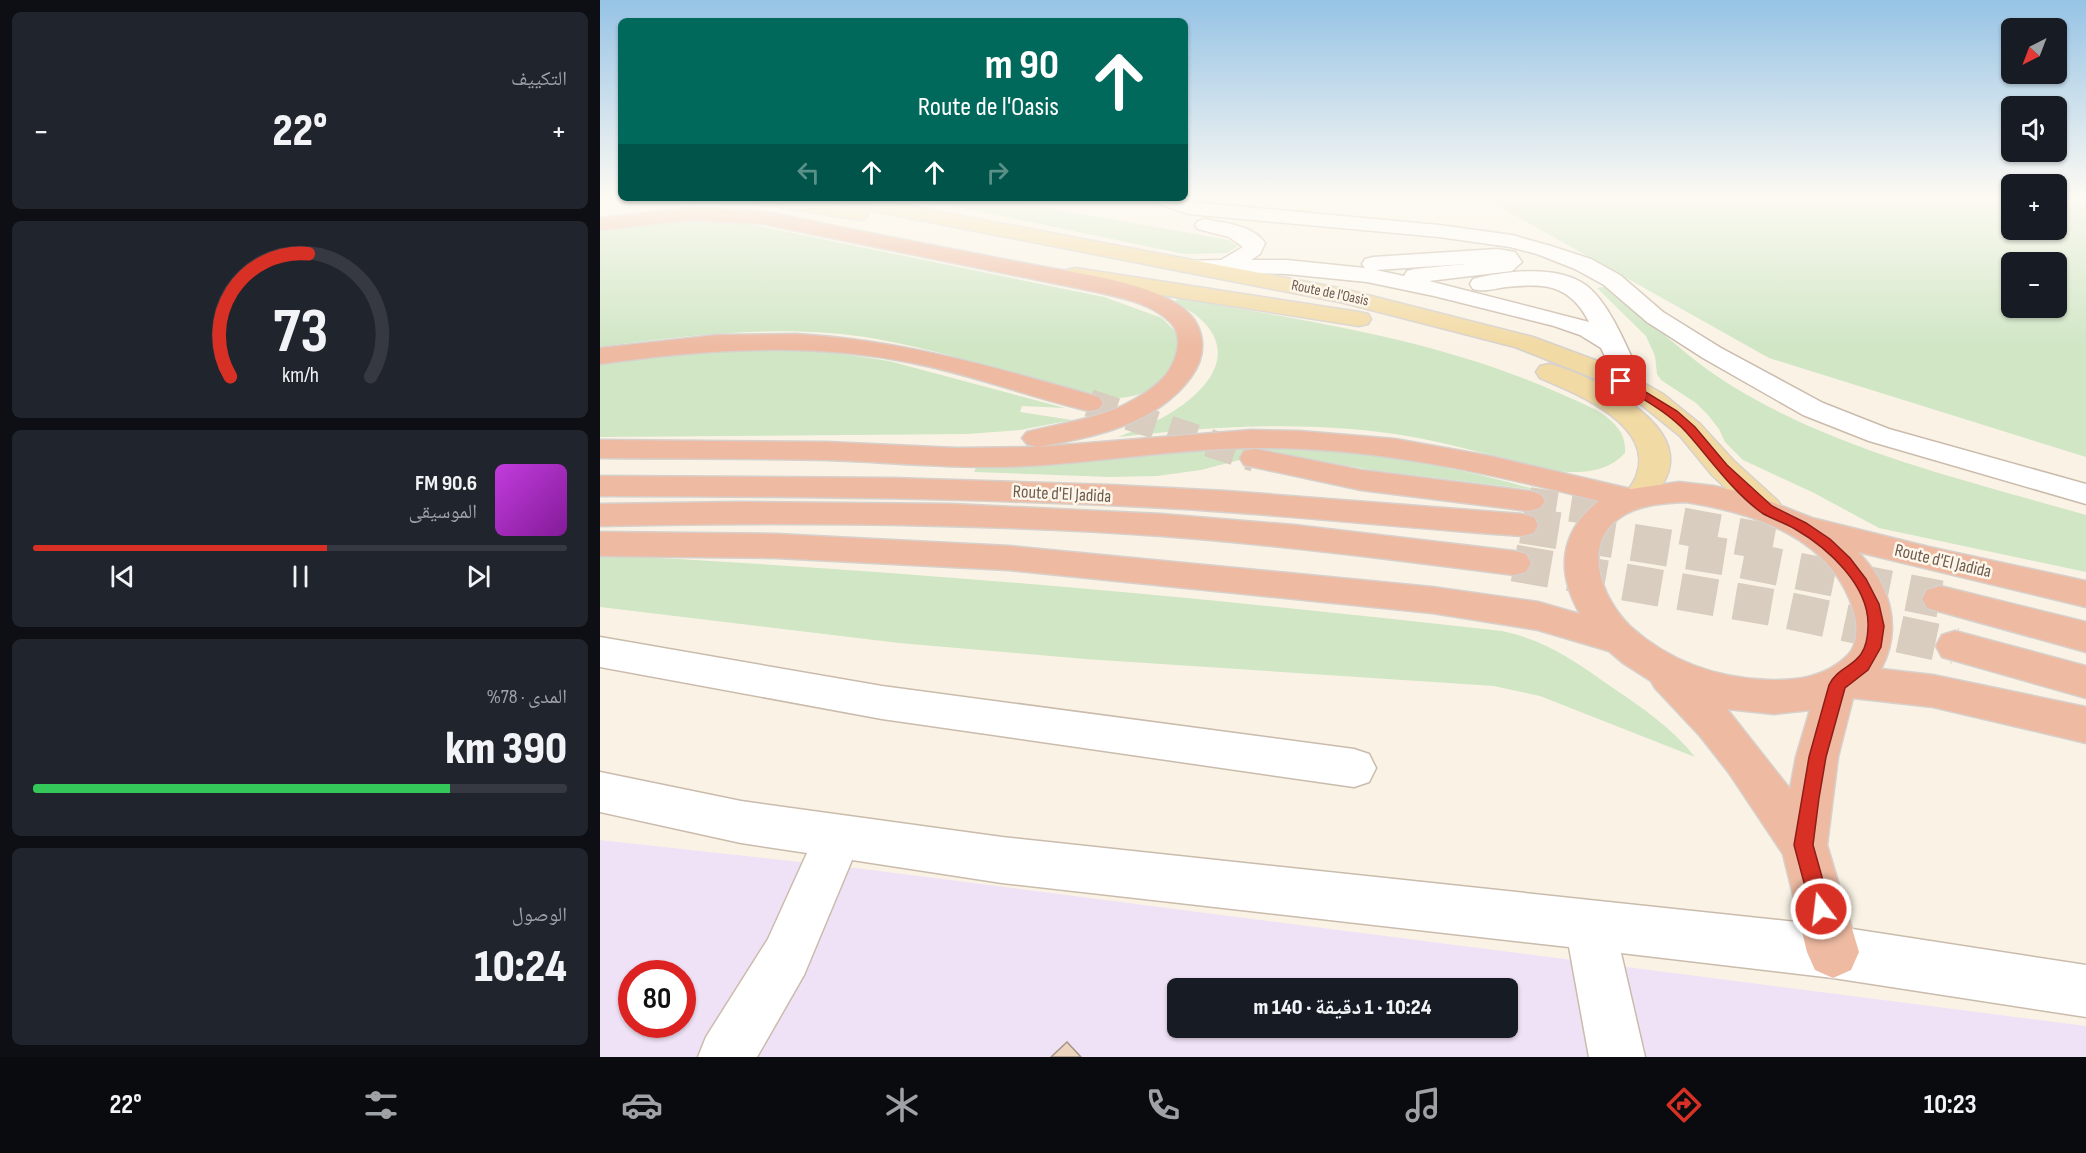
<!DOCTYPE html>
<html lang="ar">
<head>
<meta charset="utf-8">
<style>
	:root { --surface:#171b24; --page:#20242c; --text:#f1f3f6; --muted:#9ea1a6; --line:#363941; --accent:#d93025 }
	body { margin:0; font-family:"Sofia Sans Condensed","Noto Naskh Arabic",sans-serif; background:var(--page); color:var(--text); direction:rtl; height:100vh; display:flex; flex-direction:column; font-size:22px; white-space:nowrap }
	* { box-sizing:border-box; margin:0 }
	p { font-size:20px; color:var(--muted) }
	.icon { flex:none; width:33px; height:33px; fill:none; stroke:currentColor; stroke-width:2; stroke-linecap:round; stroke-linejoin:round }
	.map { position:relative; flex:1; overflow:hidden; direction:ltr }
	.drawer { display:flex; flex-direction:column; gap:12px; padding:12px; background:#0d0f14; width:600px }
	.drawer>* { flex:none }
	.top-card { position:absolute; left:18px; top:18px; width:570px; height:183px; border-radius:9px; box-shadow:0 2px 4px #0004; direction:rtl; background:#00695c; color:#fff; overflow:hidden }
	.needle { width:39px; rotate:222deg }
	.fabs { position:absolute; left:1401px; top:18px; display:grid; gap:12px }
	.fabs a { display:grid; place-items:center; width:66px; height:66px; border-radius:9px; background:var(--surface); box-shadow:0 2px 4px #0004; font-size:30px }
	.speed { position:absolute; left:18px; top:960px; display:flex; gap:12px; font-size:30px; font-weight:700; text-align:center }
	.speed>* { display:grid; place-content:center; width:78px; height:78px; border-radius:50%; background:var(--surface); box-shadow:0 2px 4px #0004; line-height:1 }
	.speed .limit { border:9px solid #d22; background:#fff; color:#111 }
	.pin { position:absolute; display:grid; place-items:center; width:51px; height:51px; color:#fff; margin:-26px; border-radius:12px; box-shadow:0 3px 9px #0006 }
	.me { position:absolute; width:66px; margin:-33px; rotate:345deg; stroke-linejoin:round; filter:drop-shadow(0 0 4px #0008) }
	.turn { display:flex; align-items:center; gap:21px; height:126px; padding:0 30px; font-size:27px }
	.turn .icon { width:78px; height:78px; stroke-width:2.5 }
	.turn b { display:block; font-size:42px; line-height:51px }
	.lanes { display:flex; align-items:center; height:57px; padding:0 30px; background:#0003; justify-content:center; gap:30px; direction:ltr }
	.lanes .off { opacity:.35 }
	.big { font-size:45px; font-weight:800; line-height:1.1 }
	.drawer .tile { flex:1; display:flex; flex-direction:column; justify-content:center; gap:9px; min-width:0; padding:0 21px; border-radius:9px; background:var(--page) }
	.drawer .dial { align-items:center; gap:0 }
	.dial svg { height:156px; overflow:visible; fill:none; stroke:var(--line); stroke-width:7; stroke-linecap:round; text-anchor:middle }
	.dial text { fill:var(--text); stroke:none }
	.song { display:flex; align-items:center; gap:18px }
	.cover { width:72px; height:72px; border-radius:9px; background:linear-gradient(135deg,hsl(290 70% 55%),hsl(290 70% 35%)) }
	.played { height:6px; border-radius:3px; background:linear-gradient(90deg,var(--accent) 55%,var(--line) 55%) }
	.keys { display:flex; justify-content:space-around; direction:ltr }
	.heat { display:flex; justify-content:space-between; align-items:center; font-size:33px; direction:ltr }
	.charge { height:9px; border-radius:4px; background:linear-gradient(90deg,#34c759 78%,var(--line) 0) }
	.trip { position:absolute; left:567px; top:978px; width:351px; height:60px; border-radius:9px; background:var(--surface); box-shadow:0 2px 4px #0004; font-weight:800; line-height:60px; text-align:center; direction:rtl }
	.tabs { display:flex; height:96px; justify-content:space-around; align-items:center; background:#090b0e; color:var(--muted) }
	.tabs .icon { width:42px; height:42px }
	.tabs .active { color:var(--accent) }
	.tabs b { font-size:27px; color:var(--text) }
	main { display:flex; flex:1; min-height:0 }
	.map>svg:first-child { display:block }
</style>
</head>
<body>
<main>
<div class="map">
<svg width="1486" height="1057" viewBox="0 0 1486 1057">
	<rect width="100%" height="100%" fill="#faf3e5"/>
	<!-- education -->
	<path fill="#f0e2f6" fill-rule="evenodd" d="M0,840L272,870L1486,1026V1057H0ZM32,974H82V1024H32ZM578,988H908V1028H578Z"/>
	<!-- green -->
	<g fill="#d0e6c5" fill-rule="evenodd">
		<path d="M315,198H392L628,240L638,246L627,253L584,254Z"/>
		<path d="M884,198H1411L1412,230H1456L1457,198H1486V457L1169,358ZM1456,262V308H1412V262Z"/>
		<path d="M110,221L149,224L504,297L562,318L577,333L581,351C564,380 553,397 515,398C435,384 357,353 277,339C185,323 91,335 0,347V229L65,222Z"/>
		<path d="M1009,286C1049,320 1088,359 1132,386C1240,452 1366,480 1486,515V572L1279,528L1214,493L1143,460L1125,442L1119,429L1108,415L1096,403L1061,380L1057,374L1055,356L1046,336L997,288Z"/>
		<path d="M579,298C708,321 838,339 959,393C985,405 1028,418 1025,453C1012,468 991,473 971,472C945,471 921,463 896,456C867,449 837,441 807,436C711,420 614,426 518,437C541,428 564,419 584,404C633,367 628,328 574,302Z"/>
		<path d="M142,348L216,350L289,361L465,408L422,406L420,412L472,420L420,430L367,434L0,437V362Z"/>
		<path d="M670,445C763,451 847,464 937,490L772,470L670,452L601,470L557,476L510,477L374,472L376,468Z"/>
		<path d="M0,555C302,570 602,597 902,631C946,640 978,663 1013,688C1043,708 1072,728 1095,757L940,696L894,686L485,659L299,643L0,607Z"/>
	</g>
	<!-- building -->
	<path fill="#edd4bf" stroke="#a69486" stroke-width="1.5" d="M467,1042L481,1057H451Z"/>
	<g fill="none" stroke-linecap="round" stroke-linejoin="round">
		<!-- highway-tunnel-far1 -->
		<g stroke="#d8cdbf" stroke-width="28" stroke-dasharray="28 14" stroke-linecap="butt">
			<path d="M489,403L655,458"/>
			<path d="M929,501L1005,513"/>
		</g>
		<!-- highway-tunnel -->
		<g stroke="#d8cdbf" stroke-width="37" stroke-dasharray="37 19" stroke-linecap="butt">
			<path d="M922,525L1132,558L1340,599"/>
			<path d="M1082,526L1185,545"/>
			<path d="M914,563L1181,609L1355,646"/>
		</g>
		<defs>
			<g id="minor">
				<path d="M551,198H578L592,202L839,225L912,235L951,246L991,259L1020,275L1063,312L1121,348L1223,403L1289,429L1486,484V504L1269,441L1203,415L1103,358L1047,322L1004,285L975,269L937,254L910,247L839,237L589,214L553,202Z"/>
				<path d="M605,219C624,223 653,225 665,243L660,254L651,260H687L765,268L762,264L765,259L773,257L897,249L915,252L922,262L912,271L829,281L989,322C970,284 944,283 906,287C894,289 884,292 873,289L870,284L873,279C906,271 958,264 987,286C1013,307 1030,356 1045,386L1042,392L1032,394L1022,392L1001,348L980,335L954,326L834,296L767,282L687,274L580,271L577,266L580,261L621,260L643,247L629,237L598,229L595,225L598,221ZM866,264L815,269L807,271L804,276L776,270Z"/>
				<path d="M0,637L282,686L754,749L769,754L776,768L769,782L754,787L282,719L0,667Z"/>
				<path d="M0,772L141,801L402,837L1233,926L1486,965V1017L1233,978L1021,953L1045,1057H989L969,947L402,883L252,860L204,975L157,1057H98L106,1037L168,939L207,853L141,843L0,812Z"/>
			</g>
			<g id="major">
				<path d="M152,198H196L259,208L266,210L269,214L266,218L259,220L161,204L154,202Z"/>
				<path d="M229,198H268L744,289L933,337L1019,369L1063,394L1100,424L1134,461L1178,501L1183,509L1178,517L1167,520L1156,517L1112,475L1080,436L1043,406L1001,381L915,347L744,303L238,204L231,202Z"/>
				<path d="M475,268L759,312L768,314L771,319L768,324L759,326L467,280L464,275L467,270Z"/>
				<path d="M949,364C986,373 1065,412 1070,455C1072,475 1059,490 1049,505L1038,508L1027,505L1022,498C1027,491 1035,482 1037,474C1054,424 975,393 940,378L936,372L940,366Z"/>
			</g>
			<g id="highway">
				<path d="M242,198H267L270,201L267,205C258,207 247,206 242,198Z"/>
				<path d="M91,208C115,209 140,209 164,212C192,216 220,223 249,229C307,240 365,252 423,263C467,272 543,280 580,306C605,323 609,353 591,377C556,425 493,437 438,447L651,430L699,431L795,439L890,456L1031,489L1079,482L1114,486L1154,495L1212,518L1329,547L1486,581V607L1258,552C1290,584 1303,628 1281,669L1333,675L1486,707V743L1333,707L1253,698L1238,757L1227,845L1259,952L1251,970L1233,978L1215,970L1207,952L1183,854L1129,773L1100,736L1055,688L1051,681L1023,663L1009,651L938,630L832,613L409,570L176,558L0,556V532L176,534L409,546L832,587L938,602L980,614C956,572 959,532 999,501C885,472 769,446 651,448C568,449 486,465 404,467C345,468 286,462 227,460C152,458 76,459 0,458V440L228,442L356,448L437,447L427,444L422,438L427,432C458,424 490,420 520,407C534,400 548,392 559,382C575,368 587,337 569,321C549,302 518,297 492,291L163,224L91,220L0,230V218ZM1086,502C1155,513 1233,538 1254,612C1258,625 1258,645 1248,655C1226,677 1197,681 1168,680C1117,678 1069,661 1031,627C1001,599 979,541 1024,515C1043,504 1065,503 1086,502ZM1127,709L1174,714L1210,710L1196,757L1190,789Z"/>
				<path d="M196,334C302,340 397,368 499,397L503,403L499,409L489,411C430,397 373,375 313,363C209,342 105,349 0,364V348L117,335Z"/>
				<path d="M655,449L761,470L929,491L940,494L945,501L940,508L929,511L761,490L644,465L640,458L644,451Z"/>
				<path d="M0,476L292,478L511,485L626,491L922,514L934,517L938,525L934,533L922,536C809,528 697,516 584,509C390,498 195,496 0,496Z"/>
				<path d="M140,502L351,504L561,514L694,525L914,551L926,554L931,563L926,572L914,575C797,560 680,545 562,536C375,523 187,522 0,526V504Z"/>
				<path d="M1340,586L1486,622V652L1327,608L1322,599L1327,590Z"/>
				<path d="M1355,631L1486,666V698L1342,657L1336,646L1342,635Z"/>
			</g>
		</defs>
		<!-- minor casing -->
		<use href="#minor" stroke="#cabbac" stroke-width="3"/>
		<!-- major casing -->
		<use href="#major" stroke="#d7d1cd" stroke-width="3"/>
		<!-- highway casing -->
		<use href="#highway" stroke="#d7d1cd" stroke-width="3"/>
		<!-- minor -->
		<use href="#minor" fill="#fff" fill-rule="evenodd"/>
		<!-- major -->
		<use href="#major" fill="#f2daa4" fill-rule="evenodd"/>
		<!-- highway -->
		<use href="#highway" fill="#eebaa2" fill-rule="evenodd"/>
	</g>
	<!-- sky -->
	<linearGradient id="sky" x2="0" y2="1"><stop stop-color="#96c3e5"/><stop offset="0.57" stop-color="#fdfaf3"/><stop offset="1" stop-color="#fdfaf3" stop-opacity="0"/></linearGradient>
	<rect width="1486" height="346" fill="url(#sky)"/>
	<!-- route -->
	<path fill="#d93025" stroke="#8d1f18" stroke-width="1.5" d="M1021,377L1077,411L1095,427L1127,465L1172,506L1206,523L1230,539L1250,558L1266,579L1279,604L1284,626L1281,647L1268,670L1245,688L1226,757L1219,798L1213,845L1231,909L1228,917L1221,920L1214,917L1211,909L1194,845L1209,757L1229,685C1241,661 1267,669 1268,627C1270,586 1228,548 1195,529C1185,523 1172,519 1162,513C1133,492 1111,460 1087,433C1068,412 1041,398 1017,383V378Z"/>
	<g text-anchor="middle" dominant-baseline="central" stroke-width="5" stroke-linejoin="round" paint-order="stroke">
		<!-- far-street labels -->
		<g font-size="15" fill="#705c4d" stroke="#fdf7eb">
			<text transform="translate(730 293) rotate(12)">Route de l'Oasis</text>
		</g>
		<!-- street labels -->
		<g font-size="18" fill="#705c4d" stroke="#fdf7eb">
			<text transform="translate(462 494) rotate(3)">Route d'El Jadida</text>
			<text transform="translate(1343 561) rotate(13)">Route d'El Jadida</text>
		</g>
	</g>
</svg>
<div class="fabs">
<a><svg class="needle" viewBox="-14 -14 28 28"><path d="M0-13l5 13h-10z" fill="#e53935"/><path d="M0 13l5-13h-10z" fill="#9ea1a6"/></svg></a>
<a><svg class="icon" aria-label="sound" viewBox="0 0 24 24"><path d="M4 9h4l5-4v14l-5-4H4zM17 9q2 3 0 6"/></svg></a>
<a>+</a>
<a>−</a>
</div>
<div class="speed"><div class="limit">80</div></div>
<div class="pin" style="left:1021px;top:381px;background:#d93025"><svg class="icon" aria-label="arrive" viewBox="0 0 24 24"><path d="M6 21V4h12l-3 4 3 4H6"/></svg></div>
<svg class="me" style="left:1221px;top:909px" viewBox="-20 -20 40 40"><circle r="17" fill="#d93025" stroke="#fff" stroke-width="3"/><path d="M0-11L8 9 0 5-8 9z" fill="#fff"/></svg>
<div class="trip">10:24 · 1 دقيقة · 140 m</div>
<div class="top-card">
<div class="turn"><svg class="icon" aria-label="ahead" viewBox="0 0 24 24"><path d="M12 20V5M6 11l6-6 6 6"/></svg><div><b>90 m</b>Route de l'Oasis</div></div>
<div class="lanes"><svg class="icon off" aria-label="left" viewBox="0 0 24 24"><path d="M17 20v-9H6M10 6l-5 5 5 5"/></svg><svg class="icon" aria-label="ahead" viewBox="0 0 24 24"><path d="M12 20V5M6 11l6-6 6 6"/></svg><svg class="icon" aria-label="ahead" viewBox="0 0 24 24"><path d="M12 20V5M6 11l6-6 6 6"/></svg><svg class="icon off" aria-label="right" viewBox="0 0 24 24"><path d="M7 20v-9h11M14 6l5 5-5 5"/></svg></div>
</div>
</div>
<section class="drawer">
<div class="tile"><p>التكييف</p>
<div class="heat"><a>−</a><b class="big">22°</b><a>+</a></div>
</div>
<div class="tile dial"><svg viewBox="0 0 100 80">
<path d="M14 69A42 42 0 1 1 86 69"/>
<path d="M14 69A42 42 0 0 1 54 6" stroke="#d93025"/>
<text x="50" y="56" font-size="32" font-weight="700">73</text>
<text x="50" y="72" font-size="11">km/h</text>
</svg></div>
<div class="tile">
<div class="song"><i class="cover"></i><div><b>90.6 FM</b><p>الموسيقى</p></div></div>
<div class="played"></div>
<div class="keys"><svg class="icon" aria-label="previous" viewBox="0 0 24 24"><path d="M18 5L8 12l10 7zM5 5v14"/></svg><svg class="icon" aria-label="pause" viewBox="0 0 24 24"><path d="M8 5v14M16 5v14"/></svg><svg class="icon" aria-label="next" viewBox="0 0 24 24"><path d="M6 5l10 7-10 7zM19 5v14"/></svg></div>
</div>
<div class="tile"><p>المدى · 78%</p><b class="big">390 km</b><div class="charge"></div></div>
<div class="tile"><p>الوصول</p><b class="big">10:24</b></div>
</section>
</main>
<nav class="tabs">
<b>10:23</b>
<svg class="icon active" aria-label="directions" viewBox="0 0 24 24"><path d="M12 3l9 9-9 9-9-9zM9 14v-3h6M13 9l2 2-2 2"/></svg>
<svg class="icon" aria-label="music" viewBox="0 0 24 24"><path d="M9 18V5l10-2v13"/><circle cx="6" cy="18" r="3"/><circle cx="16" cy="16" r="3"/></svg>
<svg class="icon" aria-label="phone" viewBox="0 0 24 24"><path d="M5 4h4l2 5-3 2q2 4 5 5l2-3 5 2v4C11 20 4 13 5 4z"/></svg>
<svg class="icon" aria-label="climate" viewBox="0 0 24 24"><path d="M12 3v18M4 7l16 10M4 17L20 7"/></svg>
<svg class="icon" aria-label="car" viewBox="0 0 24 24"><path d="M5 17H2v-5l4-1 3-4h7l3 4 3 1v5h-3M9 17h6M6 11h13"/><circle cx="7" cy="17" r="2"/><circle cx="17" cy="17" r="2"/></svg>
<svg class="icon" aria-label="filters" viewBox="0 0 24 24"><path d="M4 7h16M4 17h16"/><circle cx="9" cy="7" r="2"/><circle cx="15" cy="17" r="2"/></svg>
<b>22°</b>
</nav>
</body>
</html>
